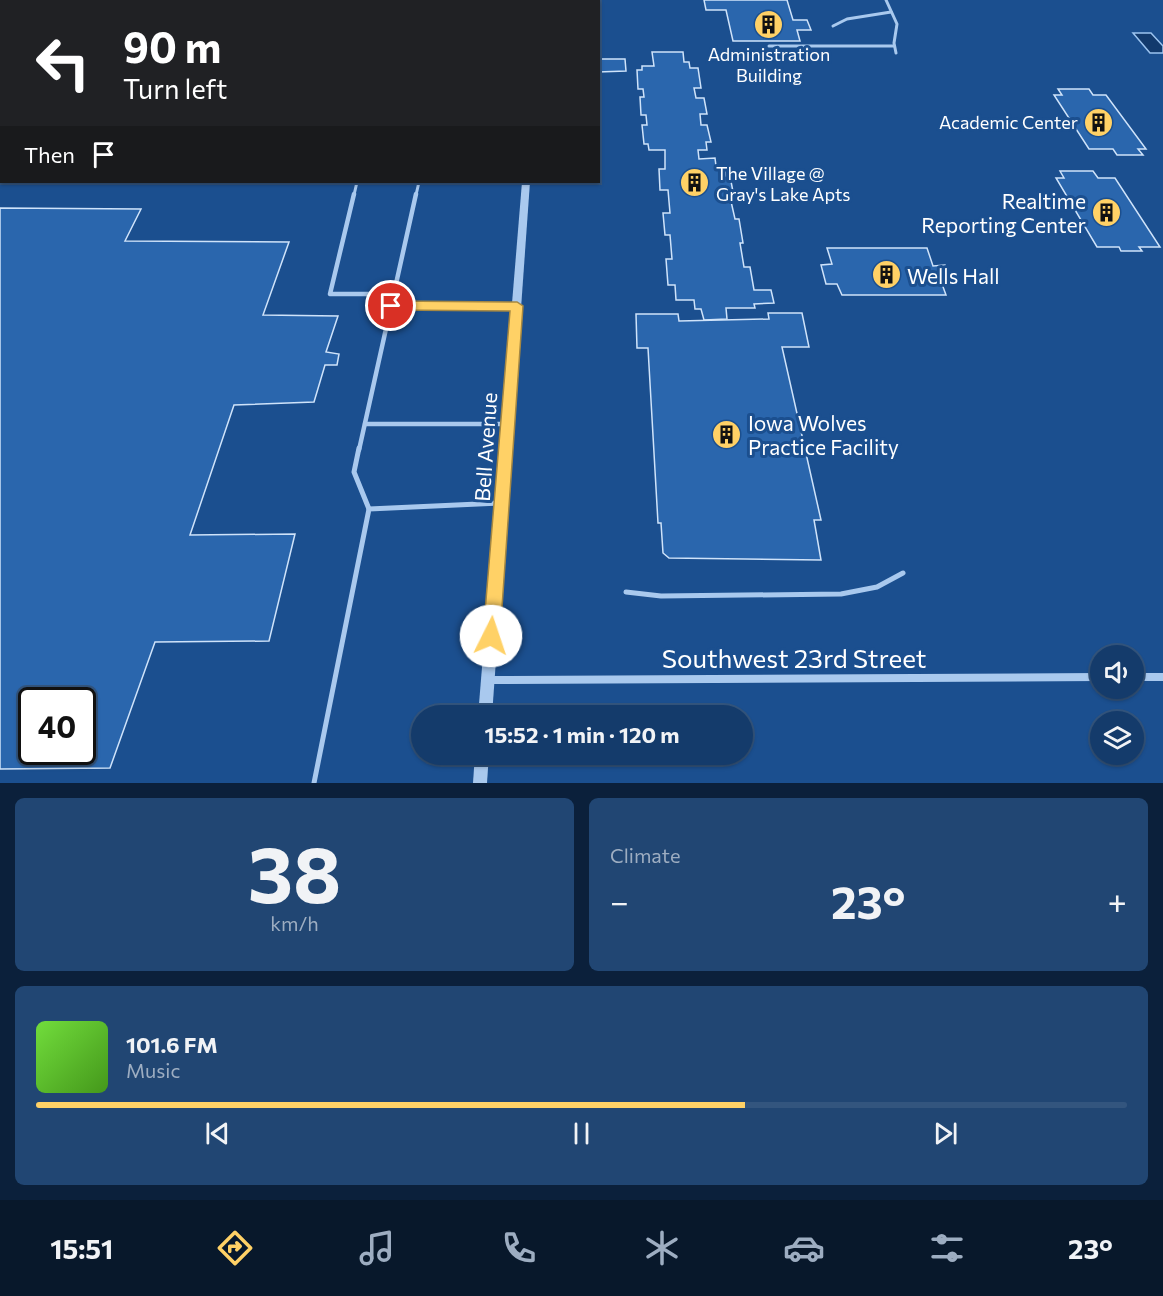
<!DOCTYPE html>
<html lang="en">
<head>
<meta charset="utf-8">
<style>
	:root { --surface:#143b6b; --page:#214673; --text:#f1f3f6; --muted:#9dadc1; --line:#33557e; --accent:#ffd166 }
	body { margin:0; font-family:Commissioner,sans-serif; background:var(--page); color:var(--text); height:100vh; display:flex; flex-direction:column; font-size:22px; white-space:nowrap }
	* { box-sizing:border-box; margin:0 }
	p { font-size:20px; color:var(--muted) }
	.icon { flex:none; width:33px; height:33px; fill:none; stroke:currentColor; stroke-width:2; stroke-linecap:round; stroke-linejoin:round }
	.map { position:relative; height:783px; overflow:hidden }
	.panel { display:flex; flex-direction:column; gap:15px; padding:15px; background:#0b203b; flex:1 }
	.panel>* { flex:none }
	.guide { position:absolute; left:0px; top:0px; width:600px; height:183px; box-shadow:0 2px 4px #0004,0 0 0 2px var(--line); background:#202124; color:#fff; overflow:hidden }
	.tools { position:absolute; left:1090px; top:645px; display:grid; gap:12px }
	.tools a { display:grid; place-items:center; width:54px; height:54px; border-radius:50%; background:var(--surface); box-shadow:0 2px 4px #0004,0 0 0 2px var(--line); font-size:30px }
	.speed { position:absolute; left:18px; top:687px; display:flex; gap:12px; font-size:30px; font-weight:700; text-align:center }
	.speed>* { display:grid; place-content:center; width:78px; height:78px; border-radius:50%; background:var(--surface); box-shadow:0 2px 4px #0004,0 0 0 2px var(--line); line-height:1 }
	.speed .limit { border:3px solid #111; border-radius:9px; background:#fff; color:#111 }
	.pin { position:absolute; display:grid; place-items:center; width:51px; height:51px; color:#fff; margin:-26px; border:3px solid #fff; border-radius:50%; box-shadow:0 2px 6px #0007 }
	.me { position:absolute; width:66px; margin:-33px; rotate:4deg; stroke-linejoin:round; filter:drop-shadow(0 0 4px #0008) }
	.turn { display:flex; align-items:center; gap:21px; height:126px; padding:0 24px; font-size:27px }
	.turn .icon { width:78px; height:78px; stroke-width:2.5 }
	.turn b { display:block; font-size:42px; line-height:51px }
	.then { display:flex; align-items:center; height:57px; padding:0 24px; background:#0003; gap:12px; font-size:22px }
	.big { font-size:45px; font-weight:700; line-height:1.1 }
	.panel .card { flex:1; display:flex; flex-direction:column; justify-content:center; gap:9px; min-width:0; padding:0 21px; border-radius:9px; background:var(--page) }
	.panel .dial { align-items:center; gap:0 }
	.dial b { font-size:78px; line-height:1 }
	.song { display:flex; align-items:center; gap:18px }
	.cover { width:72px; height:72px; border-radius:9px; background:linear-gradient(135deg,hsl(100 70% 55%),hsl(100 70% 35%)) }
	.played { height:6px; border-radius:3px; background:linear-gradient(90deg,var(--accent) 65%,var(--line) 65%) }
	.keys { display:flex; justify-content:space-around; direction:ltr }
	.heat { display:flex; justify-content:space-between; align-items:center; font-size:33px; direction:ltr }
	.panel .tiles { flex:1; display:grid; gap:15px; grid-template-columns:1fr 1fr }
	.card:last-child { grid-column:span 2 }
	.trip { position:absolute; left:411px; top:705px; width:342px; height:60px; border-radius:30px; background:var(--surface); box-shadow:0 2px 4px #0004,0 0 0 2px var(--line); font-weight:700; line-height:60px; text-align:center }
	.tabs { display:flex; height:96px; justify-content:space-around; align-items:center; background:#08182b; color:var(--muted) }
	.tabs .icon { width:42px; height:42px }
	.tabs .selected { color:var(--accent) }
	.tabs b { font-size:27px; color:var(--text) }
	.map>svg:first-child { display:block }
</style>
</head>
<body>
<div class="map">
<svg width="1163" height="783" viewBox="0 0 1163 783">
	<rect width="100%" height="100%" fill="#1b4f8f"/>
	<!-- water -->
	<path fill="#123a6d" stroke="#9cc4f0" stroke-width="1.5" d="M1133,33H1151L1163,46V53H1150Z"/>
	<!-- building -->
	<g fill="#2a66ad" stroke="#cfe3fa" stroke-width="1.5" fill-rule="evenodd">
		<path d="M704,0H787L793,20H807L811,30H797L800,41H733L726,10H706Z"/>
		<path d="M652,52H683L684,62H689L690,68H698L701,88H694L696,98H704L707,114H700L701,125H707L711,142H706L707,150H698L699,159L715,158L716,166H724L726,176H730L734,197H730L735,219H739L743,243H740L744,267H750L754,290H771L774,303L754,304L755,308H726L727,319L704,320L701,309H695L694,300H676L675,285H668L666,259H672L670,235H665L663,213H670L668,190H660L659,169H665V150H649L648,144H644L642,125H647L646,115H641L640,97H644L643,89H638L637,70H642V66H654Z"/>
		<path d="M598,59H625L626,71L598,72Z"/>
		<path d="M1058,89H1089L1093,95H1106L1146,149H1138L1143,155H1117L1113,149H1089L1054,95H1062Z"/>
		<path d="M1060,171H1093L1098,178H1115L1160,247H1139L1142,251H1121L1119,247H1097L1056,178H1064Z"/>
		<path d="M0,208L141,209L125,241L289,242L263,315L338,316L326,352L339,354L337,365H325L314,402L234,405L190,535L295,534L269,641L155,642L110,768L0,769ZM32,700H82V752H32Z"/>
		<path d="M827,248H927L933,266L945,265L952,284H942L946,295H842L837,284H826L821,265L832,264Z"/>
		<path d="M768,313H802L809,347H782L821,520H814L821,560L669,558L663,553L661,523H658L648,348H637L636,314H678L679,321L769,319Z"/>
	</g>
	<g fill="none" stroke-linecap="round" stroke-linejoin="round">
		<!-- service-far2 -->
		<g stroke="#a9c9ee" stroke-width="3">
			<path d="M886,0L897,24L894,43L896,53"/>
			<path d="M833,26L847,19L891,12"/>
			<path d="M769,46H894"/>
			<path d="M354,195L357,182"/>
			<path d="M416,195L419,182"/>
		</g>
		<!-- service-far1 -->
		<g stroke="#a9c9ee" stroke-width="4.5">
			<path d="M354,194L330,294H394"/>
			<path d="M391,306H517"/>
			<path d="M365,424H506"/>
			<path d="M359,450L416,194"/>
		</g>
		<!-- service -->
		<g stroke="#a9c9ee" stroke-width="5">
			<path d="M359,448L354,472L369,509"/>
			<path d="M626,592L661,596L841,594L877,587L903,573"/>
			<path d="M314,783L369,509L500,503"/>
		</g>
		<!-- minor -->
		<g stroke="#a9c9ee" stroke-width="8">
			<path d="M1134,677H1163"/>
			<path d="M488,680L1101,677"/>
		</g>
		<!-- tertiary -->
		<g fill="#a9c9ee" fill-rule="evenodd">
			<rect x="519" y="0" width="6" height="2"/>
			<rect x="541" y="0" width="6" height="2"/>
			<path d="M522,182H530L492,716H478Z"/>
			<path d="M475,754H489L487,783H473Z"/>
		</g>
	</g>
	<!-- route -->
	<path fill="#ffd166" stroke="#a68842" stroke-width="1.5" d="M391,301L517,302L523,306L500,636L497,641L491,643L485,641L483,636L510,311L391,310L385,306Z"/>
	<!-- icons -->
	<defs>
		<symbol id="building-disc" viewBox="-11 -11 22 22"><circle r="9.5" fill="#ffd166" stroke="#1b4f8f"/><path d="M-4-6H4V6H1V3H-1V6H-4ZM-2.5-4.3h1.7v1.8h-1.7ZM.8-4.3h1.7v1.8H.8ZM-2.5-1h1.7V.8h-1.7ZM.8-1h1.7V.8H.8Z" fill="#111"/></symbol>
	</defs>
	<g fill-rule="evenodd">
		<use href="#building-disc" x="752" y="8" width="33" height="33"/>
		<use href="#building-disc" x="1082" y="106" width="33" height="33"/>
		<use href="#building-disc" x="678" y="166" width="33" height="33"/>
		<use href="#building-disc" x="1090" y="196" width="33" height="33"/>
		<use href="#building-disc" x="870" y="258" width="33" height="33"/>
		<use href="#building-disc" x="710" y="418" width="33" height="33"/>
	</g>
	<g text-anchor="middle" dominant-baseline="central" stroke-width="6" stroke-linejoin="round" paint-order="stroke">
		<!-- far-poi labels -->
		<g font-size="18" fill="#fff" stroke="#1b4f8f">
			<text x="769" y="54">Administration<tspan x="769" dy="21">Building</tspan></text>
			<text x="1078" y="122" text-anchor="end">Academic Center</text>
			<text x="716" y="173" text-anchor="start">The Village @<tspan x="716" dy="21">Gray's Lake Apts</tspan></text>
		</g>
		<!-- poi labels -->
		<g font-size="21" fill="#fff" stroke="#1b4f8f" text-anchor="start">
			<text x="1086" y="200" text-anchor="end">Realtime<tspan x="1086" dy="24">Reporting Center</tspan></text>
			<text x="907" y="275">Wells Hall</text>
			<text x="748" y="422">Iowa Wolves<tspan x="748" dy="24">Practice Facility</tspan></text>
		</g>
		<!-- street labels -->
		<g font-size="21" fill="#fff" stroke="#1b4f8f">
			<text transform="translate(485 447) rotate(-86)">Bell Avenue</text>
		</g>
		<!-- near-street labels -->
		<g font-size="26" fill="#fff" stroke="#1b4f8f">
			<text x="794" y="657">Southwest 23rd Street</text>
		</g>
	</g>
</svg>
<div class="tools">
<a><svg class="icon" aria-label="sound" viewBox="0 0 24 24"><path d="M4 9h4l5-4v14l-5-4H4zM17 9q2 3 0 6"/></svg></a>
<a><svg class="icon" aria-label="layers" viewBox="0 0 24 24"><path d="M12 4l9 5-9 5-9-5zM3 14l9 5 9-5"/></svg></a>
</div>
<div class="speed"><div class="limit">40</div></div>
<div class="pin" style="left:391px;top:306px;background:#d93025"><svg class="icon" aria-label="arrive" viewBox="0 0 24 24"><path d="M6 21V4h12l-3 4 3 4H6"/></svg></div>
<svg class="me" style="left:491px;top:636px" viewBox="-20 -20 40 40"><circle r="19" fill="#fff"/><path d="M0-13L10 11 0 6-10 11z" fill="#ffd166"/></svg>
<div class="trip">15:52 · 1 min · 120 m</div>
<div class="guide">
<div class="turn"><svg class="icon" aria-label="left" viewBox="0 0 24 24"><path d="M17 20v-9H6M10 6l-5 5 5 5"/></svg><div><b>90 m</b>Turn left</div></div>
<div class="then">Then<svg class="icon" aria-label="arrive" viewBox="0 0 24 24"><path d="M6 21V4h12l-3 4 3 4H6"/></svg></div>
</div>
</div>
<section class="panel">
<div class="tiles">
<div class="card dial"><b>38</b><p>km/h</p></div>
<div class="card"><p>Climate</p>
<div class="heat"><a>−</a><b class="big">23°</b><a>+</a></div>
</div>
<div class="card">
<div class="song"><i class="cover"></i><div><b>101.6 FM</b><p>Music</p></div></div>
<div class="played"></div>
<div class="keys"><svg class="icon" aria-label="previous" viewBox="0 0 24 24"><path d="M18 5L8 12l10 7zM5 5v14"/></svg><svg class="icon" aria-label="pause" viewBox="0 0 24 24"><path d="M8 5v14M16 5v14"/></svg><svg class="icon" aria-label="next" viewBox="0 0 24 24"><path d="M6 5l10 7-10 7zM19 5v14"/></svg></div>
</div>
</div>
</section>
<nav class="tabs">
<b>15:51</b>
<svg class="icon selected" aria-label="directions" viewBox="0 0 24 24"><path d="M12 3l9 9-9 9-9-9zM9 14v-3h6M13 9l2 2-2 2"/></svg>
<svg class="icon" aria-label="music" viewBox="0 0 24 24"><path d="M9 18V5l10-2v13"/><circle cx="6" cy="18" r="3"/><circle cx="16" cy="16" r="3"/></svg>
<svg class="icon" aria-label="phone" viewBox="0 0 24 24"><path d="M5 4h4l2 5-3 2q2 4 5 5l2-3 5 2v4C11 20 4 13 5 4z"/></svg>
<svg class="icon" aria-label="climate" viewBox="0 0 24 24"><path d="M12 3v18M4 7l16 10M4 17L20 7"/></svg>
<svg class="icon" aria-label="car" viewBox="0 0 24 24"><path d="M5 17H2v-5l4-1 3-4h7l3 4 3 1v5h-3M9 17h6M6 11h13"/><circle cx="7" cy="17" r="2"/><circle cx="17" cy="17" r="2"/></svg>
<svg class="icon" aria-label="filters" viewBox="0 0 24 24"><path d="M4 7h16M4 17h16"/><circle cx="9" cy="7" r="2"/><circle cx="15" cy="17" r="2"/></svg>
<b>23°</b>
</nav>
</body>
</html>
